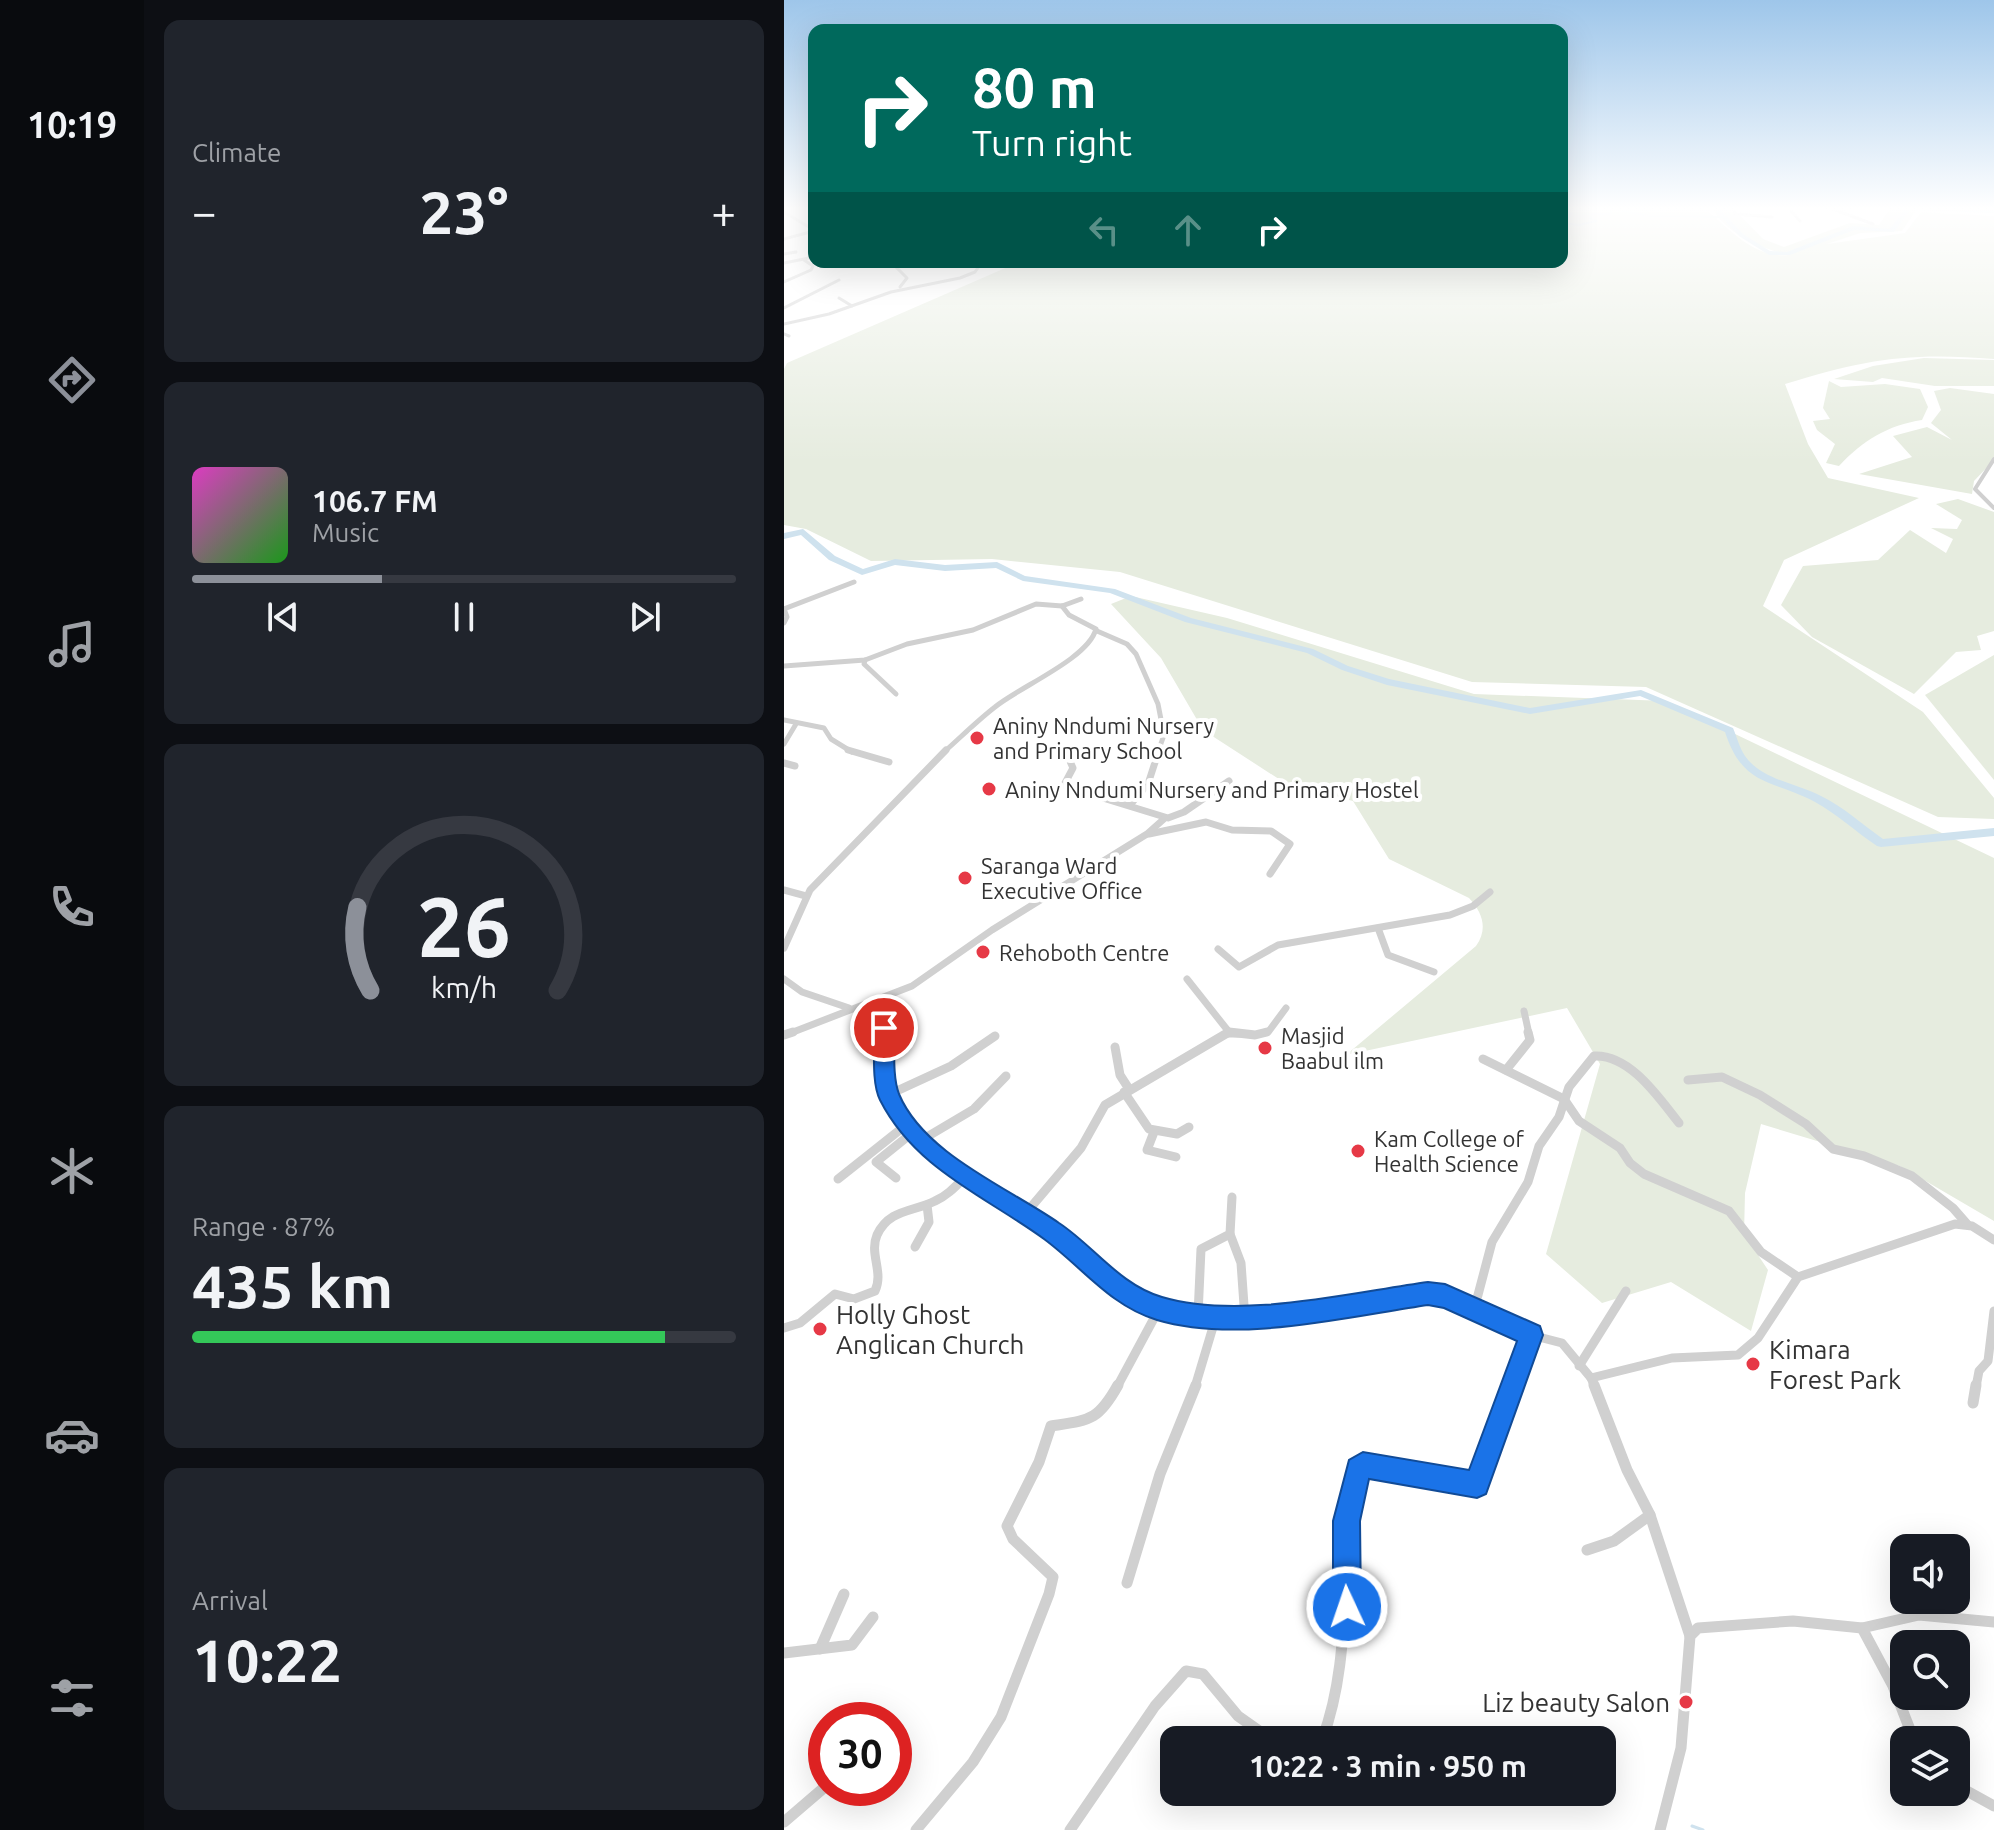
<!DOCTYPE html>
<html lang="en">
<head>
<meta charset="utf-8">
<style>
	:root { --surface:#171b24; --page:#20242c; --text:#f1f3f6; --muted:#9ea1a6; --line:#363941; --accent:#8c9099 }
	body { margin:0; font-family:Ubuntu,sans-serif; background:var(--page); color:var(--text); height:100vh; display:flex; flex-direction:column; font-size:30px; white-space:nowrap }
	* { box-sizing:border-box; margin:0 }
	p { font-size:26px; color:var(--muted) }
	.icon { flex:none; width:44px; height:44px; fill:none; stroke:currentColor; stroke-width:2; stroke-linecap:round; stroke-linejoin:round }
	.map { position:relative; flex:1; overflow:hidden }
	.panel { display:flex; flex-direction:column; gap:20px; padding:20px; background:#0d0f14; width:640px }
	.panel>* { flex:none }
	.guide { position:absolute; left:24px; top:24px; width:760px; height:244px; border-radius:16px; box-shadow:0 8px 32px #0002; background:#00695c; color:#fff; overflow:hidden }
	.fabs { position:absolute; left:1106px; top:1534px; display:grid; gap:16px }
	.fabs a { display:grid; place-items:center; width:80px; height:80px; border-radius:16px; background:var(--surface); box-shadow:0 8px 32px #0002; font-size:40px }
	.speed { position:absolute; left:24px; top:1702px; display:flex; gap:16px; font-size:40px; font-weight:700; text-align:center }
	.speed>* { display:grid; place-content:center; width:104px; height:104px; border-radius:50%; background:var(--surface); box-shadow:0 8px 32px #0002; line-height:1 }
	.speed .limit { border:12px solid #d22; background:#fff; color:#111 }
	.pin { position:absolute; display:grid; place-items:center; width:68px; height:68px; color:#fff; margin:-34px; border:4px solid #fff; border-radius:50%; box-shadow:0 2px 8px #0007 }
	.me { position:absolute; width:88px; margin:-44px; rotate:357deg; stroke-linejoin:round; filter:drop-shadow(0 0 6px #0008) }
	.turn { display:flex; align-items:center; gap:28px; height:168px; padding:0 32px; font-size:36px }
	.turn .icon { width:104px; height:104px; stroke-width:2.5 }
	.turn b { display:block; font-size:56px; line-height:68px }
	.lanes { display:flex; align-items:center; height:76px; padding:0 32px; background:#0003; justify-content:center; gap:40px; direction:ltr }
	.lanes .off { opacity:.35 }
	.big { font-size:60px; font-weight:700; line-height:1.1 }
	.panel .widget { flex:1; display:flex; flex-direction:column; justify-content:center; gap:12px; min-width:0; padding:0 28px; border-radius:16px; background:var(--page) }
	.panel .dial { align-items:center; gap:0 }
	.dial svg { height:208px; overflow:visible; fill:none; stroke:var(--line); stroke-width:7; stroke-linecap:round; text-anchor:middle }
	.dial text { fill:var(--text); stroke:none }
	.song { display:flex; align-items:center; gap:24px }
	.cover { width:96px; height:96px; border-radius:12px; background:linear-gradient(135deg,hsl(310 70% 55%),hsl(120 70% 35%)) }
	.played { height:8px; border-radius:4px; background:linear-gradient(90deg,var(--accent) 35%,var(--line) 35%) }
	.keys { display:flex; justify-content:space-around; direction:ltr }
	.heat { display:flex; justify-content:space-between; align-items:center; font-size:44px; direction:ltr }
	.charge { height:12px; border-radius:6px; background:linear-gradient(90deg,#34c759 87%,var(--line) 0) }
	.trip { position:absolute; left:376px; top:1726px; width:456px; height:80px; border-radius:16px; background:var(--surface); box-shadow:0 8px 32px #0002; font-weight:700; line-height:80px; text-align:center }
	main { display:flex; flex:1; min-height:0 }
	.tabs { display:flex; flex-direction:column; width:144px; justify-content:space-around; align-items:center; background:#090b0e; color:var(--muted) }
	.tabs .icon { width:56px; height:56px }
	.tabs .active { color:var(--accent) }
	.tabs b { font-size:36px; color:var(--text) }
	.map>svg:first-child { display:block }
</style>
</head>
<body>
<main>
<nav class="tabs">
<b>10:19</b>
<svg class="icon active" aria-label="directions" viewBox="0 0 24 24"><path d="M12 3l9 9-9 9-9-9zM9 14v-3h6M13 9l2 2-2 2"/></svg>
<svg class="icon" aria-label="music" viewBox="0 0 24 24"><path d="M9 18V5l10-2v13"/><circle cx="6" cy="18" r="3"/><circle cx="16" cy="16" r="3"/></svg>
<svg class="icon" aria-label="phone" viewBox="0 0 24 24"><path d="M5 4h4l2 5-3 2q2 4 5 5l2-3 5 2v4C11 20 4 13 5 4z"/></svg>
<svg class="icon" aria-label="climate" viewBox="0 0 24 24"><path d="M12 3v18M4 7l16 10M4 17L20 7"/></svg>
<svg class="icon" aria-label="car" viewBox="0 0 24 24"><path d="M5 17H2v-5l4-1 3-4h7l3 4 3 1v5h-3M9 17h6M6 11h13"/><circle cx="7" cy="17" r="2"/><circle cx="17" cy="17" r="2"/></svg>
<svg class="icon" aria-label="filters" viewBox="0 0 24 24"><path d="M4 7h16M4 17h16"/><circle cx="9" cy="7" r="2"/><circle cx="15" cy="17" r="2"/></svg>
</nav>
<section class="panel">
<div class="widget"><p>Climate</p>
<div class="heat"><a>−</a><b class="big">23°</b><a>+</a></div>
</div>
<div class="widget">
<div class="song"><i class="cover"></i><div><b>106.7 FM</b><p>Music</p></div></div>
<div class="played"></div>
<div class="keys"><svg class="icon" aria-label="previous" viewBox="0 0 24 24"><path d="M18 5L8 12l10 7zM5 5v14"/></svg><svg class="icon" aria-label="pause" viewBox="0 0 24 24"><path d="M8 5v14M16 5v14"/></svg><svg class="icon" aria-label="next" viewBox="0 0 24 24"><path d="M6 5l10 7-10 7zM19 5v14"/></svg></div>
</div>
<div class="widget dial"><svg viewBox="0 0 100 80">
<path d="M14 69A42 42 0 1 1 86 69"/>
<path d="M14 69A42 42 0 0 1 9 37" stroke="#8c9099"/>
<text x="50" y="56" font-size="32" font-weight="700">26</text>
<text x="50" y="72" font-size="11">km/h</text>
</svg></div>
<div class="widget"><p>Range · 87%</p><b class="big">435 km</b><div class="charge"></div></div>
<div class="widget"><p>Arrival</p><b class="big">10:22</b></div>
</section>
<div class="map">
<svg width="1210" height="1830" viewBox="0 0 1210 1830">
	<rect width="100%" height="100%" fill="#fff"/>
	<!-- green -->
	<g fill="#e6ecdf">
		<path d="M778,207H924L926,213C949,233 972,258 1004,255C974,247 944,235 927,207H948L979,239L1000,247L1066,223L1095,225L1107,207H1210V211L1133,209L1118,231L1076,233L1043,244L1121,233L1137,212L1210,216V359C1126,352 1081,359 1001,384L1024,444L1044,478L1135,498L1000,560L979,606L1139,712L1210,798V819L1154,817L862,687L688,682L336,572L208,559L87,561L22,529L0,525V369L3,363L235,262H778Z"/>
		<path d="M1140,358L1210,360V386H1151L1098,378L1089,382L1050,379L1089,366Z"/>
		<path d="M1045,381L1057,387L1101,384L1136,389L1144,407L1138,420C1104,425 1078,441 1055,466L1042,463L1051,444L1033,430L1029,421L1046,419L1039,408Z"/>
		<path d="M1166,388L1210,394V460L1190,481L1188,494L1075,474L1128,457L1109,436L1143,427L1168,440L1147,423L1157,410L1150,391Z"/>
		<path d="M1174,499L1210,512V631L1193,636L1197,650L1172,652L1130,694L1028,637L997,605L1019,566L1094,560L1126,530L1162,553L1169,539L1147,528L1173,529L1178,520L1152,504Z"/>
		<path d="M347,596L443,618L690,694L882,701L1210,858V1221L1116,1166L977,1124L961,1193L960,1234L984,1270L967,1331L887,1282L818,1303L762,1254L816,1064L783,1008L562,1055L692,946C704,929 699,913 685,898L605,859L569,801L504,785L419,730L377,658L327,604Z"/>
		<path d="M1210,655V780L1141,695Z"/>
	</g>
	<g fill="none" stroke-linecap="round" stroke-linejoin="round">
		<!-- stream-far1 -->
		<g stroke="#cfe2ee" stroke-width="2">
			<path d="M778,209L788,214L779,222"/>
			<path d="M778,223L795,225L812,221L806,218L808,214H826L829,209L865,216L941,217"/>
		</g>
		<!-- stream -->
		<path stroke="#cfe2ee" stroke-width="3" d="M908,1826L919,1830"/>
		<!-- river -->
		<g fill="#cfe2ee" fill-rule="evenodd">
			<path d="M928,207H934L959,234L986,251L1003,252L1069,226L1106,229L1122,207L1210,209V213L1126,210L1110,232L1070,230L1006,255H985L955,236Z"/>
			<path d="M19,529L51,556L79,569L111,559L161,565L213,562L241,576L331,589L407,618L529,649L564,666L605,679L746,708L857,690L949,728C953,737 955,747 961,756C978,780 1012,783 1037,796C1060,807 1079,825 1099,839L1210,828V836L1097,847L1093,846C1072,832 1053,814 1031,802C987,779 959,787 941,732L856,696L746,714L603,685L558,670L523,653L401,622L326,593L239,581L212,568L161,571L111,565L78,575L45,560L17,535L0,539V533Z"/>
		</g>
		<!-- minor-far5 -->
		<g stroke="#d0d0d0" stroke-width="3">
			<path d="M950,207L951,214L988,217"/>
			<path d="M1009,207L1007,211L1016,221"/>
			<path d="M1043,207L1089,224"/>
			<path d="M1052,210L1072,207"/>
			<path d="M0,212L30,230"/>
			<path d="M0,239L30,231"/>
			<path d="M0,254L12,252"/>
			<path d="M114,262L110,265L123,278L116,287"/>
			<path d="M0,263L30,257"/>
			<path d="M0,282L27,270L29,266L20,260"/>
			<path d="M55,298L68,306"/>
			<path d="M0,308L55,280"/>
			<path d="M0,324L45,314L107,292L176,278L191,272L198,262"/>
			<path d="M0,334L5,336"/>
		</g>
		<!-- minor-far4 -->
		<path stroke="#d0d0d0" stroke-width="4" d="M1210,459L1191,489L1210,508"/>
		<!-- minor-far3 -->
		<g stroke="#d0d0d0" stroke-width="5">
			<path d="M0,609L70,582"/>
			<path d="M0,609L3,617L0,623"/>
			<path d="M313,631L343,644L352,654L374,704L380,735L374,752"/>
			<path d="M81,660L80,664L112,694"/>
			<path d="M0,666L81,660L123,644L189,630L252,604L278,606L297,599"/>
			<path d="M0,720L40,728L47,739L68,752"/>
			<path d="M0,744L12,724"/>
			<path d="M160,752C177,737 193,721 211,707C235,687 304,659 312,629L285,615L278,606"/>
		</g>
		<!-- minor-far2 -->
		<g stroke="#d0d0d0" stroke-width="7">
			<path d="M64,750L105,762"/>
			<path d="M285,759L289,768L281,783L283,787L384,818L400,812L445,781"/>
			<path d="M0,763L11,766"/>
			<path d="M346,805L364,784L375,750"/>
			<path d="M365,834L422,822L448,830L487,831L506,844L486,874"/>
			<path d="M0,890L22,896"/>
			<path d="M594,928L604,955L650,972"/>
			<path d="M0,948L26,890L162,750"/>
			<path d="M434,949L455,967L494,945L666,915L689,906L706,892"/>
			<path d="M0,979L18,992L65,1008"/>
			<path d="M403,979L445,1032"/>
			<path d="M91,1001L100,1034"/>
			<path d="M740,1011L745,1034"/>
			<path d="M4,1034L128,986L208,930L363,834L381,818"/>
			<path d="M442,1034H459"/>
			<path d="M476,1034L485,1031L502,1008"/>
		</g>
		<!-- minor-far1 -->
		<g stroke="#d0d0d0" stroke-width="9">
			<path d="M100,1032L104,1095L128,1133L181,1177L267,1230L299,1255L322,1281L375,1309L461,1319L652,1294L747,1335L778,1343L807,1378L888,1358L954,1355L974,1338L1014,1277L1171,1224L1188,1226L1210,1240"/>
			<path d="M0,1035L9,1032"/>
			<path d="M331,1047L336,1075L345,1089"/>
			<path d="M699,1059L780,1099L795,1121L836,1148L846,1163L860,1174L945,1211L977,1252L1014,1277"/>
			<path d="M722,1070L746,1040L744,1032"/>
			<path d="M904,1080L938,1077L976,1095L1022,1124L1049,1149L1080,1156L1128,1176L1169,1208L1183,1224"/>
			<path d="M340,1092L365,1129L393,1134L405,1127"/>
			<path d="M104,1095L167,1066L211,1036"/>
			<path d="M370,1132L363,1150L392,1157"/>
			<path d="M136,1141L190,1109L222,1076"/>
			<path d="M112,1178L92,1162L128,1133"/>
			<path d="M54,1179L122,1125"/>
			<path d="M242,1213L297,1148L321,1105L445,1032L471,1035L483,1032"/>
			<path d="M446,1234L457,1263L461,1319"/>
			<path d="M131,1247L145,1222L143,1205"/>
			<path d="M690,1310L708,1242L744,1182L755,1146L775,1117L785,1087L810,1056C846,1054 875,1098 895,1123"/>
			<path d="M414,1315L417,1249L446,1234L448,1197"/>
			<path d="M0,1328L16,1323L51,1294L70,1299L91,1291C100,1272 85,1254 93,1235C105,1209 129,1212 151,1201C163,1196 172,1186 181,1177"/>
			<path d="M795,1366L842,1291"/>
			<path d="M807,1378L811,1387"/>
			<path d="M333,1387L375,1309"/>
			<path d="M411,1387L432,1317"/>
			<path d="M728,1387L747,1335"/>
			<path d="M1192,1387L1195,1371L1204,1361L1210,1311"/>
		</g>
		<!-- minor -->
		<g stroke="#d0d0d0" stroke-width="11">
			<path d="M810,1385L843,1470L866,1515L906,1636"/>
			<path d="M1189,1403L1192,1385"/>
			<path d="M803,1550L830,1541L866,1515"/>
			<path d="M343,1583L376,1474L412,1385"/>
			<path d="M1078,1628L1109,1686L1130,1740"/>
			<path d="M36,1649L60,1594"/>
			<path d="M0,1653L68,1645L89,1617"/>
			<path d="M538,1740C571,1652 553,1559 575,1469L579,1465L693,1485L729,1385"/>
			<path d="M557,1740H576"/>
			<path d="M1172,1785L1210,1806"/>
			<path d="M0,1822L42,1786"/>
			<path d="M132,1830L189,1762L217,1717L265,1594L269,1577L229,1539L223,1526L255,1462L267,1426C306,1420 314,1421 334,1385"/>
			<path d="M286,1830L371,1706L402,1671L419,1674L454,1716L488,1740"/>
			<path d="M876,1830L897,1748L906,1636L914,1628L1009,1621L1078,1628L1135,1615L1210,1622"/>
		</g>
	</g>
	<!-- sky -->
	<linearGradient id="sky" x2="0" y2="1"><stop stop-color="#9ec6ea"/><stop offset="0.45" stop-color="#fff"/><stop offset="1" stop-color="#fff" stop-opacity="0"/></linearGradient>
	<rect width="1210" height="463" fill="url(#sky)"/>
	<!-- route -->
	<path fill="#1a73e8" stroke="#114b97" stroke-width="2" d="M100,1019L110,1028C111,1047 108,1076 115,1094C140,1154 225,1188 275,1223C310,1246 336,1285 378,1297C456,1320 564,1293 644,1282L661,1284L756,1326L759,1335L702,1494L693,1498L585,1479L576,1521L577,1607L573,1617L563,1621L553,1617L549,1607V1521L565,1460L579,1452L685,1470L733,1341L660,1308L644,1305C562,1317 453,1344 373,1320C326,1306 298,1267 260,1239C201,1196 131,1169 96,1100C87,1082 91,1048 90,1028Z"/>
	<!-- markers -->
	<g fill="#e63946" stroke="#fff" stroke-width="3">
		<circle cx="193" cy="738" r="8"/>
		<circle cx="205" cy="789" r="8"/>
		<circle cx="181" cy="878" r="8"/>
		<circle cx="199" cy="952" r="8"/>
		<circle cx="481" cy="1048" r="8"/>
		<circle cx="574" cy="1151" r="8"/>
		<circle cx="36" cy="1329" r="8"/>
		<circle cx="969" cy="1364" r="8"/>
		<circle cx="902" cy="1702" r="8"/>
	</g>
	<g text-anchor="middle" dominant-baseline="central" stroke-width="8" stroke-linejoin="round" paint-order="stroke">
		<!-- poi labels -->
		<g font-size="22" fill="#333" stroke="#fff" text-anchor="start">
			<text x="209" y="725">Aniny Nndumi Nursery<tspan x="209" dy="25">and Primary School</tspan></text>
			<text x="221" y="789">Aniny Nndumi Nursery and Primary Hostel</text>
			<text x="197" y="865">Saranga Ward<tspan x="197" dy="25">Executive Office</tspan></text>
			<text x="215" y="952">Rehoboth Centre</text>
			<text x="497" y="1035">Masjid<tspan x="497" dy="25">Baabul ilm</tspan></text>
			<text x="590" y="1138">Kam College of<tspan x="590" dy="25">Health Science</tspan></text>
		</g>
		<!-- near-poi labels -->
		<g font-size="26" fill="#333" stroke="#fff" text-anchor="start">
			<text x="52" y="1314">Holly Ghost<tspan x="52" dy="30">Anglican Church</tspan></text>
			<text x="985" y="1349">Kimara<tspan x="985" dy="30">Forest Park</tspan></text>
			<text x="886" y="1702" text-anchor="end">Liz beauty Salon</text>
		</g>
	</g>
</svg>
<div class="fabs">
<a><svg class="icon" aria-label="sound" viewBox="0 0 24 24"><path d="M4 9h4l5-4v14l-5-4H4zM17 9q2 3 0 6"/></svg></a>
<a><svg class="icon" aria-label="search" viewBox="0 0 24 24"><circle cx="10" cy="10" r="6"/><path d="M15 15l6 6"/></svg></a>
<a><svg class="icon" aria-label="layers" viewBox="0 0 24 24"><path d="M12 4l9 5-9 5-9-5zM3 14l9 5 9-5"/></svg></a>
</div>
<div class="speed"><div class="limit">30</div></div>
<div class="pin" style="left:100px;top:1028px;background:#d93025"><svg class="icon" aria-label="arrive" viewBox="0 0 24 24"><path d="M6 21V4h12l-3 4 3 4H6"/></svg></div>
<svg class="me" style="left:563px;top:1607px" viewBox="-20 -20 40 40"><circle r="17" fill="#1a73e8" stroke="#fff" stroke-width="3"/><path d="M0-11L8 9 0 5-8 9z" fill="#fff"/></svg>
<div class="trip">10:22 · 3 min · 950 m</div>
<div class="guide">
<div class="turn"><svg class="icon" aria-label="right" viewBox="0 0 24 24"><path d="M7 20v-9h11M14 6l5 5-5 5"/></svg><div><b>80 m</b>Turn right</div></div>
<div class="lanes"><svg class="icon off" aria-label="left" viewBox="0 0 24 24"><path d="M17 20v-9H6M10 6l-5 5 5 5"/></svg><svg class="icon off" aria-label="ahead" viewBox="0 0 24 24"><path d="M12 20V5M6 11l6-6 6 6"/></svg><svg class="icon" aria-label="right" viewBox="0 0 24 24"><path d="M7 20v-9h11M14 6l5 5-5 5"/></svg></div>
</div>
</div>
</main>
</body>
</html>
